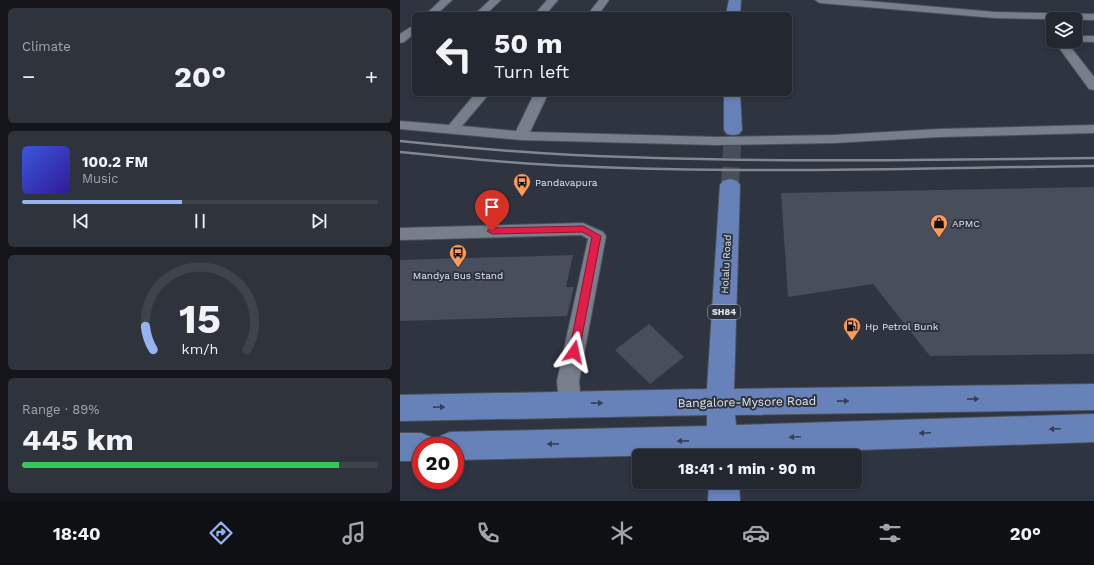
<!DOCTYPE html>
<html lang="en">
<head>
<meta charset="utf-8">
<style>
	:root { --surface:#222730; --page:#2e333c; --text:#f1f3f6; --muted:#a2a5ab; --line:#3f444c; --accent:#95b2f1 }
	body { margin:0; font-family:"Work Sans",sans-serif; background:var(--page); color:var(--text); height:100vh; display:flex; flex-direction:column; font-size:15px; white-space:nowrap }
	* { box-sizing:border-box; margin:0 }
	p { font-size:13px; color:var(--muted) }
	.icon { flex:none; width:22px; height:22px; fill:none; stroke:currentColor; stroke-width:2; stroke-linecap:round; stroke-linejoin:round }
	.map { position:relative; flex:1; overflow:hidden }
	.panel { display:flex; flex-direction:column; gap:8px; padding:8px; background:#13151a; width:400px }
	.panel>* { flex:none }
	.banner { position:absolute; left:12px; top:12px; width:380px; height:84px; border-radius:6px; box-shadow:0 2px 6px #0003,0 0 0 1px var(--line); background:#222730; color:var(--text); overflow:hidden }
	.fabs { position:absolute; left:646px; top:12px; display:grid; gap:8px }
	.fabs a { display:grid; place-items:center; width:36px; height:36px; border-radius:6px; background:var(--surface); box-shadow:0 2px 6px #0003,0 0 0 1px var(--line); font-size:20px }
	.speed { position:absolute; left:12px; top:437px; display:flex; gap:8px; font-size:20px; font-weight:700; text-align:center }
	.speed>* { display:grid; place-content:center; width:52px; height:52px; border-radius:50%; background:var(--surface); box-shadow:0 2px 6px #0003,0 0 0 1px var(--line); line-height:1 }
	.speed .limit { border:6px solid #d22; background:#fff; color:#111 }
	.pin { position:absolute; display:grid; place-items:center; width:34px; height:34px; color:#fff; margin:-41px -17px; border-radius:50% 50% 50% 0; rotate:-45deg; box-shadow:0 0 4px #0007 }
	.pin .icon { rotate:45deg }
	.me { position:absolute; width:44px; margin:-22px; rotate:11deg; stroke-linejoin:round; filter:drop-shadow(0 0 3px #0008) }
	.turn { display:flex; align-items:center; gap:14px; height:84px; padding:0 16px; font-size:18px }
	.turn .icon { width:52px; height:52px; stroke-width:2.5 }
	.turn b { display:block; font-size:28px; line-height:34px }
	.big { font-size:30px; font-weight:700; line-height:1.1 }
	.panel .card { flex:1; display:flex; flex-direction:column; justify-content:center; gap:6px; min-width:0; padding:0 14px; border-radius:6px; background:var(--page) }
	.panel .dial { align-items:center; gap:0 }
	.dial svg { height:104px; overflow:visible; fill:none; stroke:var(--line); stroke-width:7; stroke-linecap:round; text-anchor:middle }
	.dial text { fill:var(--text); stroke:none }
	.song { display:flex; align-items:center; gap:12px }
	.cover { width:48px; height:48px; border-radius:6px; background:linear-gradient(135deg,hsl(230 70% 55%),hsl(250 70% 35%)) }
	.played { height:4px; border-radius:2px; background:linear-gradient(90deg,var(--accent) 45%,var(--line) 45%) }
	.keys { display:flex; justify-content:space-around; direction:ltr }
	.heat { display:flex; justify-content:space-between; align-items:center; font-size:22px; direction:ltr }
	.charge { height:6px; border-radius:3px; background:linear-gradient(90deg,#34c759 89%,var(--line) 0) }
	.trip { position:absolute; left:232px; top:449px; width:230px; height:40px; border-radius:6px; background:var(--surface); box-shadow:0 2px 6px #0003,0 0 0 1px var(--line); font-weight:700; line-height:40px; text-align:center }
	.tab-bar { display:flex; height:64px; justify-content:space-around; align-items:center; background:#0e1013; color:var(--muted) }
	.tab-bar .icon { width:28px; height:28px }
	.tab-bar .on { color:var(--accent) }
	.tab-bar b { font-size:18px; color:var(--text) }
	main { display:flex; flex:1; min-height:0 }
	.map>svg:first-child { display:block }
</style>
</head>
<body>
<main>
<section class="panel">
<div class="card"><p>Climate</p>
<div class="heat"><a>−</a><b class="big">20°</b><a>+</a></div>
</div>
<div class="card">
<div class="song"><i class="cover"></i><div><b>100.2 FM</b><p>Music</p></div></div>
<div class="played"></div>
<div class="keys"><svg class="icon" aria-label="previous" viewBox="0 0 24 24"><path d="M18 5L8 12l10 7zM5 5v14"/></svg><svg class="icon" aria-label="pause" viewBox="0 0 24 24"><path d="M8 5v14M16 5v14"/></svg><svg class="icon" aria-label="next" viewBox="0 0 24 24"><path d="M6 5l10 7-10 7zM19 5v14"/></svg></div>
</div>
<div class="card dial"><svg viewBox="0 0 100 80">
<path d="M14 69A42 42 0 1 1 86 69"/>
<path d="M14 69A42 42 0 0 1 8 51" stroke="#95b2f1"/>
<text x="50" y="56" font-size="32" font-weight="700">15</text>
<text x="50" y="72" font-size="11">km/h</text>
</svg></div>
<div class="card"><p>Range · 89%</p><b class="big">445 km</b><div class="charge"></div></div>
</section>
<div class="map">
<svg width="694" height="501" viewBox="0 0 694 501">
	<rect width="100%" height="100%" fill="#2e3440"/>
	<!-- building -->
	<g fill="#484e5b">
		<path d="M694,187V354L530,356L473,284L388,297L381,193Z"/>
		<path d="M173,255L166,287H174L167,316L0,321V260Z"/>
		<path d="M249,324L284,357L250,384L215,350Z"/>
	</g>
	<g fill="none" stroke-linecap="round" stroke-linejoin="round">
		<!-- major-tunnel -->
		<path stroke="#494f5a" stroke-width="18" stroke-dasharray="18 9" stroke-linecap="butt" d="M330,185L333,130"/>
		<defs>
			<g id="minor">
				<path d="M41,0H52L37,14H26Z"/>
				<path d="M90,0H101L86,14H75Z"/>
				<path d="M147,0H158L146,14H135Z"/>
				<path d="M199,0H209L199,14H188Z"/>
				<path d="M415,0H456L595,12L694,14V20L595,18L420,3Z"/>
				<path d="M14,25V34L4,42L0,43V34Z"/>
				<path d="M675,36H694V42L671,41H675Z"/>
				<path d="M654,41H666L694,77V90L689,89Z"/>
				<path d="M75,94H89L62,126L116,131L134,94H148L130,132L317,137L434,135L539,129L694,125V133L539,137L434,143L317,145L121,140L0,129V121L49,125Z"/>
				<path d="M183,223L203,232L206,236L179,381L181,404L178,411L170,414L162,411L159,404L157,381L188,239L181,235L0,240V228Z"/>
			</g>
			<g id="major">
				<path d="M329,0H341L340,14H326Z"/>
				<path d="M324,94H340L342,130L339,134L333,135L327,134L324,130Z"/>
				<path d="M330,179L337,181L340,185L334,389L694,384V410L335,415L336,425L694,414V442L338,454V456H308V454L55,460V446H35L40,436L50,432L307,426V415L0,421V395L307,389L320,185L323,181Z"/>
				<path d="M0,433H21L31,437L35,446H21V461H0Z"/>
				<path d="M309,482H339L340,501H308Z"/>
			</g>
		</defs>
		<!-- minor casing -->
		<use href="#minor" stroke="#4c515a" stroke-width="2"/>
		<!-- major casing -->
		<use href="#major" stroke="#4c515a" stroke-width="2"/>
		<!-- minor -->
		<use href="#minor" fill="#777e8c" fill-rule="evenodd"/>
		<!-- major -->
		<use href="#major" fill="#6782b9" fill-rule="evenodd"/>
		<!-- rail -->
		<g stroke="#818690" stroke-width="2.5">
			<path d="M0,141C58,147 116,152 174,155C347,163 521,160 694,158"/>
			<path d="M0,152C58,158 116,164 174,166C347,174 521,168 694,166"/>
		</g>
	</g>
	<!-- one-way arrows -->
	<defs><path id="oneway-solid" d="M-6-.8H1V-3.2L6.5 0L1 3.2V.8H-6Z"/></defs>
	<g fill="#374052">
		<use href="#oneway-solid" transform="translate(573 399) rotate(-1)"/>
		<use href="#oneway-solid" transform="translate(443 401) rotate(-1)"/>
		<use href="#oneway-solid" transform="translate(197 403) rotate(-1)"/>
		<use href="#oneway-solid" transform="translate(39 407) rotate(-1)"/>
		<use href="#oneway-solid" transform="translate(655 429) rotate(178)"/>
		<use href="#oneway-solid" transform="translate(525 433) rotate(178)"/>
		<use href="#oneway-solid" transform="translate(395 437) rotate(178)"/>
		<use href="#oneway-solid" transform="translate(283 441) rotate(179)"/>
		<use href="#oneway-solid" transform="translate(153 444) rotate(179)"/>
	</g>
	<!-- route -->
	<path fill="#e11d48" stroke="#92132f" d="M183,226L201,236L179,352L178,356H170L169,352L192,237L182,232L92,234L87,231L92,228Z"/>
	<!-- icons -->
	<defs>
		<symbol id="bus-pin" viewBox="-11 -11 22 30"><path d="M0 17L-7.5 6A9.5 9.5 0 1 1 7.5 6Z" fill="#fe9b58" stroke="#2e3440"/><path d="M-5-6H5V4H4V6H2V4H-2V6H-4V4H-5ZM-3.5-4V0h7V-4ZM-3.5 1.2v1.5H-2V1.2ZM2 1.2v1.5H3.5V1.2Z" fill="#111"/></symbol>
		<symbol id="shop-pin" viewBox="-11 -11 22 30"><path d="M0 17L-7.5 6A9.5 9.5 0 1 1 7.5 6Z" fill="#fe9b58" stroke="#2e3440"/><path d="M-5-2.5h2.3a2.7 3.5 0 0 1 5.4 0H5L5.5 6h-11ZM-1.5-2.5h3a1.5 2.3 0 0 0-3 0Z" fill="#111"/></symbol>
		<symbol id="fuel-pin" viewBox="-11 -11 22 30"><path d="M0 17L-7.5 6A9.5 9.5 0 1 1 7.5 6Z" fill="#fe9b58" stroke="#2e3440"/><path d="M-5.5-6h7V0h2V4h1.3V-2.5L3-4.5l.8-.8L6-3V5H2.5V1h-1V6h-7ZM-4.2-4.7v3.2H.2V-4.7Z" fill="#111"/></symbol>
	</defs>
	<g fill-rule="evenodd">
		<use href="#bus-pin" x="112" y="172" width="20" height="27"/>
		<use href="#shop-pin" x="529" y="213" width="20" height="27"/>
		<use href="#bus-pin" x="48" y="243" width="20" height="27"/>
		<use href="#fuel-pin" x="442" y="316" width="20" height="27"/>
	</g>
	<g text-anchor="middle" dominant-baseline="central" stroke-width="4" stroke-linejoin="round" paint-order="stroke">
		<!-- shield labels -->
		<rect fill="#2e3440" stroke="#acb1ba" stroke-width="1" x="308" y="305" width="32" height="14" rx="3"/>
		<g font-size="9" font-weight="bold" fill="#e2e6ee">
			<text x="324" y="312">SH84</text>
		</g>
		<!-- poi labels -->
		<g font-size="10" fill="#e2e6ee" stroke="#2e3440" text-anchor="start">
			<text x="135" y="182">Pandavapura</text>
			<text x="552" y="223">APMC</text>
			<text x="58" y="275" text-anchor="middle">Mandya Bus Stand</text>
			<text x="465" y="326">Hp Petrol Bunk</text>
		</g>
		<!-- street labels -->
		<g font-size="10" fill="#e2e6ee" stroke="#2e3440">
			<text transform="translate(326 264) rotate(-87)">Holalu Road</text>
		</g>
		<!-- near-street labels -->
		<g font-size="12" fill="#e2e6ee" stroke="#2e3440">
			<text transform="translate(347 402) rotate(-1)">Bangalore-Mysore Road</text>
		</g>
	</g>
</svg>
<div class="fabs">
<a><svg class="icon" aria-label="layers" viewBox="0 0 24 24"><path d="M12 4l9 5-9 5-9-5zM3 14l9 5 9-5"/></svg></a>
</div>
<div class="speed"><div class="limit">20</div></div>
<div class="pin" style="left:92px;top:231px;background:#d93025"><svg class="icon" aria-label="arrive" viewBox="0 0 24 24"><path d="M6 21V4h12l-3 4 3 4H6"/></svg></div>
<svg class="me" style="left:174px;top:352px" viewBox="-20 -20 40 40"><path d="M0-17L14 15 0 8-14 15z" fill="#e11d48" stroke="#fff" stroke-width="4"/></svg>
<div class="trip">18:41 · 1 min · 90 m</div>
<div class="banner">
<div class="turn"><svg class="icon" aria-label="left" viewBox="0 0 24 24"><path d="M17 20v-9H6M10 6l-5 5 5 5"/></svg><div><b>50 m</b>Turn left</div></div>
</div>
</div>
</main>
<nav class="tab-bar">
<b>18:40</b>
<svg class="icon on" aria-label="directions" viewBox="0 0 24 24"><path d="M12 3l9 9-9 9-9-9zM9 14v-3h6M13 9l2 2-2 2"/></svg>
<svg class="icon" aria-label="music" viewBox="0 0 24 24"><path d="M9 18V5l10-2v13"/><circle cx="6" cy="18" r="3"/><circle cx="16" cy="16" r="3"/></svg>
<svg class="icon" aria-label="phone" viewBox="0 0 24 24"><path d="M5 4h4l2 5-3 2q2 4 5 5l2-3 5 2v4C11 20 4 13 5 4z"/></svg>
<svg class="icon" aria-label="climate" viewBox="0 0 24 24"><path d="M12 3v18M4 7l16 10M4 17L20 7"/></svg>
<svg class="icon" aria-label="car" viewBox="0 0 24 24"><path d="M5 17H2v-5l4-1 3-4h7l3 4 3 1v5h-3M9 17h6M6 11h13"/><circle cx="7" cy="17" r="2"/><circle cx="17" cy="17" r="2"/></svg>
<svg class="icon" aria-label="filters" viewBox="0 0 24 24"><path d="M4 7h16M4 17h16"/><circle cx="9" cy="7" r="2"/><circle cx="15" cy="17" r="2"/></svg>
<b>20°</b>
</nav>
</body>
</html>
